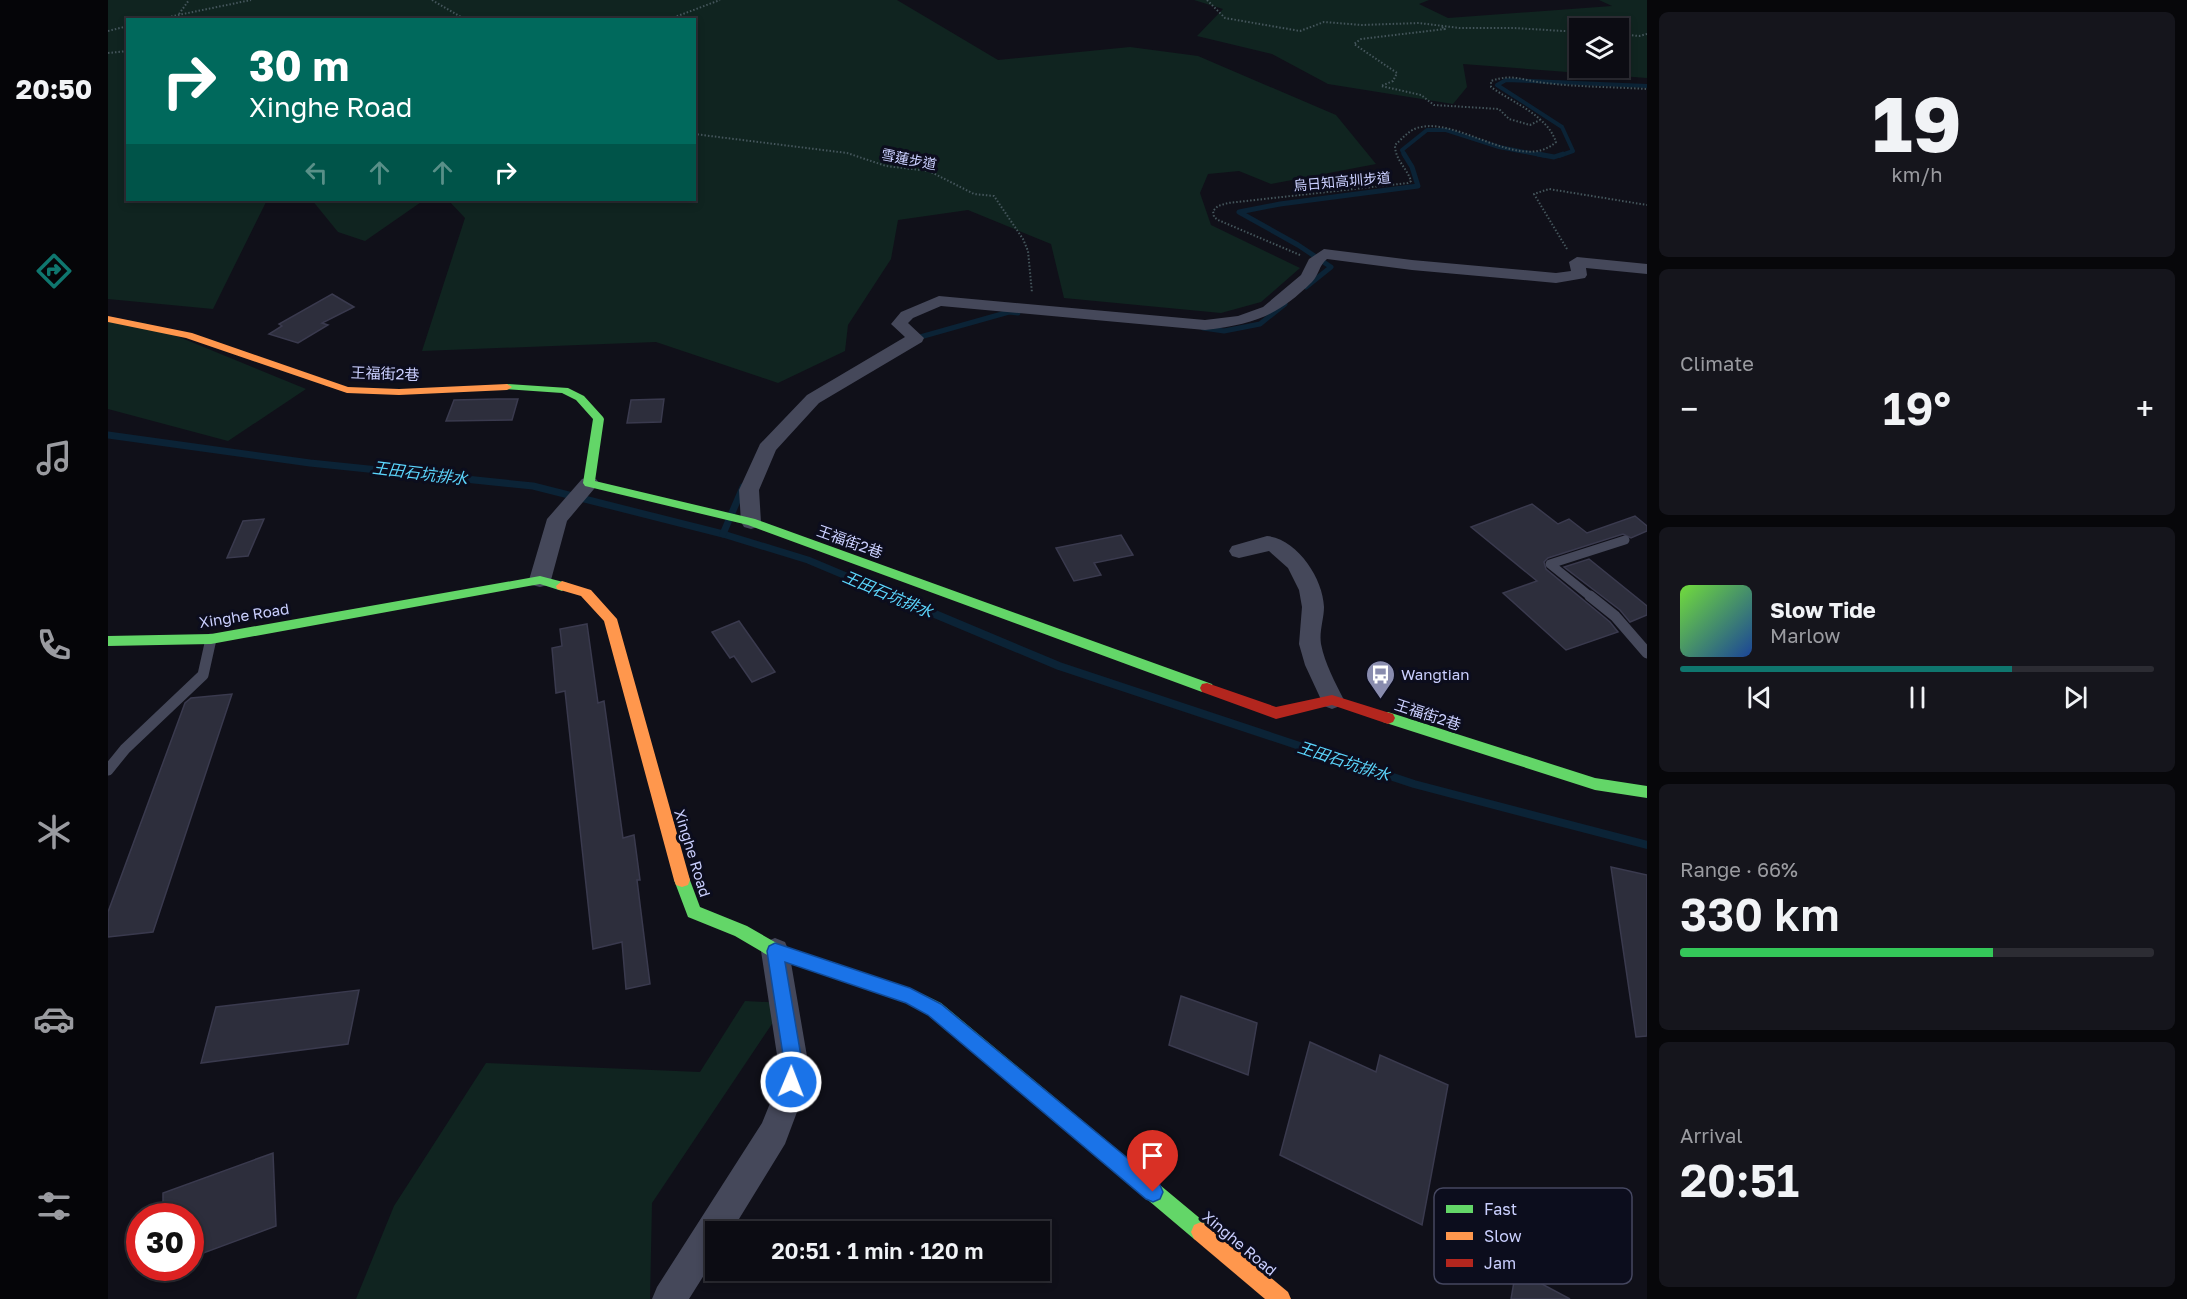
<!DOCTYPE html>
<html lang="en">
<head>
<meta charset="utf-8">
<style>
	:root { --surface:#0c0c13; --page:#15151c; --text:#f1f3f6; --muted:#9a9ba0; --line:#2c2c33; --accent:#0f766e }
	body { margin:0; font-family:"Golos Text","Noto Sans TC",sans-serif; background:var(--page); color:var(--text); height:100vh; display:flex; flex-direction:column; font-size:22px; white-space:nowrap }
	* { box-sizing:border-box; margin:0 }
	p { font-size:20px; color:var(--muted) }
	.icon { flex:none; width:33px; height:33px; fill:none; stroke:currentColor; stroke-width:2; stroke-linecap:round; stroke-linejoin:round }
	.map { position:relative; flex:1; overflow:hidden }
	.drawer { display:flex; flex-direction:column; gap:12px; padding:12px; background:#07070a; width:540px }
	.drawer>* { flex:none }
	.hud { position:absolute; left:18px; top:18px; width:570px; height:183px; border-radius:0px; box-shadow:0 3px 9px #0003,0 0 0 2px var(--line); background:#00695c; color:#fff; overflow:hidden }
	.fabs { position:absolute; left:1461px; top:18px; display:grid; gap:12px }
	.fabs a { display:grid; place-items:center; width:60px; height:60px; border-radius:0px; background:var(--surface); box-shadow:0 3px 9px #0003,0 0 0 2px var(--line); font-size:30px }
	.speed { position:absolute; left:18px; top:1203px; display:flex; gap:12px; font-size:30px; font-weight:700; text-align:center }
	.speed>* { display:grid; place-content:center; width:78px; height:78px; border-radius:50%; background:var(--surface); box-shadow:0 3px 9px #0003,0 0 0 2px var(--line); line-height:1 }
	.speed .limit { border:9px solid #d22; background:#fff; color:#111 }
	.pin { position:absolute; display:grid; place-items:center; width:51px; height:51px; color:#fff; margin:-62px -26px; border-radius:50% 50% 50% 0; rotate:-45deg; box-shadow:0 0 6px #0007 }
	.pin .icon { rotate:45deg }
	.me { position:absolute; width:66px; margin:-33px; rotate:1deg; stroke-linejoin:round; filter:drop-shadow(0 0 4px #0008) }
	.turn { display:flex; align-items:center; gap:21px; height:126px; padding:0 24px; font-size:27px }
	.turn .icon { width:78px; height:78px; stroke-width:2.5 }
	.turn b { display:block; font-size:42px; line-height:51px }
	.lanes { display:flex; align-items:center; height:57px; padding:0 24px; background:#0003; justify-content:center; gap:30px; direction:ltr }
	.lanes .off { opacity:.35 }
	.big { font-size:45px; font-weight:600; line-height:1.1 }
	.drawer .card { flex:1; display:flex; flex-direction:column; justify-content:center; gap:9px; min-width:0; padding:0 21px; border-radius:9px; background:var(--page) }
	.drawer .dial { align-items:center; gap:0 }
	.dial b { font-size:78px; line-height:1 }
	.song { display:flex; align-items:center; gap:18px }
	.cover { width:72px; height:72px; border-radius:9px; background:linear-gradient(135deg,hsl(100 70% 55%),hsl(220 70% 35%)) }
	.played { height:6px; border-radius:3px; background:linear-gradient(90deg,var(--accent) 70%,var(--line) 70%) }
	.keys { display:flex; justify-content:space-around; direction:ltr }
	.heat { display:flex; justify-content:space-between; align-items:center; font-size:33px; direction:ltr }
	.charge { height:9px; border-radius:4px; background:linear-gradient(90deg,#34c759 66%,var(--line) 0) }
	.trip { position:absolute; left:597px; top:1221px; width:345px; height:60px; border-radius:0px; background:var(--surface); box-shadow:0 3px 9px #0003,0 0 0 2px var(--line); font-weight:600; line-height:60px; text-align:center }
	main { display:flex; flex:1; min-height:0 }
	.tab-bar { display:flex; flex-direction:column; width:108px; justify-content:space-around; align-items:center; background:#050508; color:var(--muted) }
	.tab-bar .icon { width:42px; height:42px }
	.tab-bar .selected { color:var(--accent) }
	.tab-bar b { font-size:27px; color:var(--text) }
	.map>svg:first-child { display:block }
</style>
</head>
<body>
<main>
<nav class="tab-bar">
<b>20:50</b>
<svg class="icon selected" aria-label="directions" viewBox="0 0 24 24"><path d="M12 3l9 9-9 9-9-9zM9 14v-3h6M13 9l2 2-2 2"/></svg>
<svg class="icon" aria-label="music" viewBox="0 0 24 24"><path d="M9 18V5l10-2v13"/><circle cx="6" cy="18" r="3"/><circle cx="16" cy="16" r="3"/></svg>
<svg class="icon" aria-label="phone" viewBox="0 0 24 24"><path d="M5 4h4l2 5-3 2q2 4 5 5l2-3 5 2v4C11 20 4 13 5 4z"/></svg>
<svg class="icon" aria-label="climate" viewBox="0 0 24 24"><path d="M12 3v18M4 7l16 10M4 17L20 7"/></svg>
<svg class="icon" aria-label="car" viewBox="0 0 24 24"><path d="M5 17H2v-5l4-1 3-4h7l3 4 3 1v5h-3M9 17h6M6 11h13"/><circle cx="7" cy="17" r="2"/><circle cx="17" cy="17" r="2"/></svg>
<svg class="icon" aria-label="filters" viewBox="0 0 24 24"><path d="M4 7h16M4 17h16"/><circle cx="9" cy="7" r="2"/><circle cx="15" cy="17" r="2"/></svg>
</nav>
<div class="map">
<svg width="1539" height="1299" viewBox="0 0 1539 1299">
	<rect width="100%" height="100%" fill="#101019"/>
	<!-- green -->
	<g fill="#102420" fill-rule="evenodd">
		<path d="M0,0H789L890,60L1022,47L1090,56L1228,115L1268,164L1163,184L1131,171L1100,174L1092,193L1103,225L1192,268L1153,302L1113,313L956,298L943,244L860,210L790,220L783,259L740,325L737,351L670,383L548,342L314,351L357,218L340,200H586V20H20V200H159L105,309L0,299Z"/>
		<path d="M1086,0H1321L1311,4L1340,18L1504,6L1491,0H1539V78L1355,64L1359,87L1345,104L1220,84L1164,54L1089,36L1115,9ZM1510,28V68H1472V28Z"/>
		<path d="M204,200H316L257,241L230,232Z"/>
		<path d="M0,319L37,323L198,389L120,441L0,409Z"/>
		<path d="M637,1001L678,1003L544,1203L542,1299H248L286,1206L378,1063L592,1072Z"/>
	</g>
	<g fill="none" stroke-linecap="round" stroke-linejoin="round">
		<!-- stream-far3 -->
		<g stroke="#0b2336" stroke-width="4">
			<path d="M1297,156L1294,150L1319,130H1338L1391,147L1438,156"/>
			<path d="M1451,156L1465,151L1454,127L1389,85L1398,80L1539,86"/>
		</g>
		<!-- stream-far2 -->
		<g stroke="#0b2336" stroke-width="5">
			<path d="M1430,154L1446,157L1455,154"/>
			<path d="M1198,287L1223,267L1190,245L1131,212L1172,204L1310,186L1304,167L1296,154"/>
			<path d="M1095,328L1116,331L1152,324L1177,304"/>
			<path d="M805,339L901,312L910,313"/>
		</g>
		<!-- stream-far1 -->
		<g stroke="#0b2336" stroke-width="7">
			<path d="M0,435L202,463L425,486L615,534L700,560L788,597"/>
			<path d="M615,534L635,487"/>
		</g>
		<!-- stream -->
		<path stroke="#0b2336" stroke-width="8" d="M784,596L951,666L1306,784L1539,845"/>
	</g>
	<!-- building -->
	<g fill="#2d2e3c" stroke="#3a3a4e" stroke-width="1.5">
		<path d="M224,294L246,307L214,323L220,325L190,343L161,334L174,326L171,324Z"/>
		<path d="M389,399H410L404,420L338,421L346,400Z"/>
		<path d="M556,399L553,422L519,423L523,400Z"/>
		<path d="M1424,504L1450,524L1461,519L1479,533L1527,516L1539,526V531L1523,538L1515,534L1440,558L1436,562L1438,569L1502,622L1510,632L1458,650L1395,593L1429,581L1363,527Z"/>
		<path d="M156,519L140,556L119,558L135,521Z"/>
		<path d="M1013,535L1025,555L986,563L993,575L966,581L948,548Z"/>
		<path d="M1481,559L1539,606V615L1522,622L1512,610L1456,567Z"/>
		<path d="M631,621L667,672L644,682L626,656L622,658L604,632Z"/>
		<path d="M479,624L490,703L496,701L515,838L526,835L532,880H529L542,984L518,989L514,942L485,949L457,691L448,693L444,648L454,646L452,629Z"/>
		<path d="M124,694L45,932L0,937V912L77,703L83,698Z"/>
		<path d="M1503,867L1539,875V1036L1528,1037Z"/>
		<path d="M251,990L240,1044L93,1063L108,1007Z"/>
		<path d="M1073,996L1149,1023L1140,1075L1061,1045Z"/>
		<path d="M1202,1042L1268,1072L1272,1055L1340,1085L1314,1225L1172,1155Z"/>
		<path d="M165,1153L168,1226L82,1258V1216H55V1193Z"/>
		<path d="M1408,1270L1462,1299H1403Z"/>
	</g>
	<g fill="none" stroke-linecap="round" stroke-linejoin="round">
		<!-- path -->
		<g stroke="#45565c" stroke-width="2" stroke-dasharray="1.5 2" stroke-linecap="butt">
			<path d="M324,0L358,20"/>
			<path d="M1099,0L1117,18L1192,31L1216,22L1254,25L1311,23L1351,28H1406L1472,32"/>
			<path d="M71,14L81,0"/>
			<path d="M46,20L143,0"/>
			<path d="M559,20L612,0"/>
			<path d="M1334,27L1337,29L1253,39L1246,44L1289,73L1285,81L1273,86L1313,95L1326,105L1391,109L1401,119L1422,125L1432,120"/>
			<path d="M0,31L20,26"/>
			<path d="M1510,34L1531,36L1539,34"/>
			<path d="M0,53L20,51"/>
			<path d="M586,134L739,153L778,166L821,171L866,194L886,196L915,239L920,251L924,293"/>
			<path d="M1459,249L1426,194L1441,189L1539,205"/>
			<path d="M1192,255L1110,220L1106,217L1105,211L1110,206L1120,203L1300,183L1303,181C1299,168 1287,160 1287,145C1294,139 1300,131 1309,128C1349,115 1413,174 1448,142C1439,115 1405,103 1383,87V81C1405,73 1416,81 1437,83C1471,87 1505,87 1539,89"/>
		</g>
		<!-- lane-far1 -->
		<path stroke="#45485a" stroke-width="9" d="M1483,597L1442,564L1517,540"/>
		<!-- lane -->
		<g stroke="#45485a" stroke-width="11">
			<path d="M1482,596L1507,616L1539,653"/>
			<path d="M0,770L17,749L95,675L103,639"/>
		</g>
		<!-- street -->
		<g fill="#45485a" fill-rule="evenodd">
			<path d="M1216,249L1304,260L1448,273L1463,271L1461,262L1469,257L1539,264V274L1478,268L1479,275L1477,278L1448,283L1304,270L1219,259C1211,265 1211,275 1204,282C1168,317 1146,324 1097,330L833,306L805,318L800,323L816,338L814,342L711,403L668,450L651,490L653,522L650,527L643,529L636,527L633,522L631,490L652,444L699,395L797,337L783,324L793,312L831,296L1097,320L1130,316L1155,307L1193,275L1201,259Z"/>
			<path d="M481,477L488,479L491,483L459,521L443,580L440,585L432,587L424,585L421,580L439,519L474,479Z"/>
			<path d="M1159,536C1189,539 1215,578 1216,607C1216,619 1211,631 1213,644C1217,664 1227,682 1236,700L1232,706L1224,709L1216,706L1197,665L1191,644L1194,607L1191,590L1180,568L1161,551L1131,558L1124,556L1121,551L1124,546Z"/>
			<path d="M667,938L677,942L681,951L701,1068L695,1096L677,1144L623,1232H608V1256L581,1299H544L549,1287L654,1123L665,1096L671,1068L653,951L657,942Z"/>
		</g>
		<!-- fast -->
		<g fill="#63d668" fill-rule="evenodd">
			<path d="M399,384L460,388L476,396L495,417L496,419L487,481L647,519L1104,684L1106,688L1104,692H1094L640,525L477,486L475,483L485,419L468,400L454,393L395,389L394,387Z"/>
			<path d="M432,576L459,583L460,586L454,591L432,584L103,644L0,646V636L103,634Z"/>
			<path d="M1280,712L1487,778L1539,786V798L1487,790L1275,722L1273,718L1275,714Z"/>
			<path d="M574,873L580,875L592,907L639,926L672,945L802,988L833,1003L1100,1225L1103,1232L1100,1239L1093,1242L1086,1239L821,1015L798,1003L661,956L627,936L580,917L566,880L568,875Z"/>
		</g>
		<!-- slow -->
		<g fill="#ff974d" fill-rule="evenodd">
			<path d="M0,316L84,333L240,387L291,389L399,384L404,387L399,390L291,395L239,393L78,338L0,322Z"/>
			<path d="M454,581L483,590L509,619L582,880L580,885L574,887L568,885L566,880L496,621L473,596L449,589L448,586Z"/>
			<path d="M1093,1222L1100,1225L1180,1292L1183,1299H1157L1086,1239L1083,1232L1086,1225Z"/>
		</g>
		<!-- jam -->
		<path fill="#b3261e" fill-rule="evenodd" d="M1099,683L1168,707L1224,695L1285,714L1287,718L1285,722L1280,724L1224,705L1168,719L1094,692L1092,688L1094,684Z"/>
	</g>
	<!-- route -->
	<path fill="#1a73e8" stroke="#114b97" stroke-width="1.5" d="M667,943L802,988L833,1004L1052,1185L1055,1192L1052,1199L1045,1202L1038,1199L820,1015L798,1003L677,962L695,1068L689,1088L683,1091L676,1088L674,1082L677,1068L659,951L661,946Z"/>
	<!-- icons -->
	<defs>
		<symbol id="bus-pin" viewBox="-11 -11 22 30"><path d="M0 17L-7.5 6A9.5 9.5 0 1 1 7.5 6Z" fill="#898cae" stroke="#0c0d1d"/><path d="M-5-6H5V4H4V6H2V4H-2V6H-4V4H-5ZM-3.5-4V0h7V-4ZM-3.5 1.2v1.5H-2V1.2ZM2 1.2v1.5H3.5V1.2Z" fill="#fff"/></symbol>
	</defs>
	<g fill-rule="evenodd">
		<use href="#bus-pin" x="1256" y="658" width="33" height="45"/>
	</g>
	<g text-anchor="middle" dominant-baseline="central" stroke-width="6" stroke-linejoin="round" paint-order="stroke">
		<!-- far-street labels -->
		<g font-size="14" fill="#cacffe" stroke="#0c0d1d">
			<text transform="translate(801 159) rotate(11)">雪蓮步道</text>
			<text transform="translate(1234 181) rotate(-5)">烏日知高圳步道</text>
		</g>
		<!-- street labels -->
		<g font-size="15" fill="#cacffe" stroke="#0c0d1d">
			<text transform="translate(277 373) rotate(2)">王福街2巷</text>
			<text transform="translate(742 541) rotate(20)">王福街2巷</text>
			<text transform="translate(136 615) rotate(-9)">Xinghe Road</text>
			<text transform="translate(1320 714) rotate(18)">王福街2巷</text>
			<text transform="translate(585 853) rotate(73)">Xinghe Road</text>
			<text transform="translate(1132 1243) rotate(40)">Xinghe Road</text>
		</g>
		<!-- poi labels -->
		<g font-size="15" fill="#cacffe" stroke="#0c0d1d" text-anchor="start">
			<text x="1293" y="674">Wangtian</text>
		</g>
		<!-- water labels -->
		<g font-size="16" font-style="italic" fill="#5bd4fb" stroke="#0c0d1d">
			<text transform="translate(312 473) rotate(7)">王田石坑排水</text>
			<text transform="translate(780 594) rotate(23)">王田石坑排水</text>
			<text transform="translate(1236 761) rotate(18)">王田石坑排水</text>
		</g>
	</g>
	<!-- legend -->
	<rect x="1326" y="1188" width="198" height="96" rx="9" fill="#0c0d1d" stroke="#454760" stroke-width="1.5"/>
	<rect x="1338" y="1205" width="27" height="8" fill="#63d668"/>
	<rect x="1338" y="1232" width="27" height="8" fill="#ff974d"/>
	<rect x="1338" y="1259" width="27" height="8" fill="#b3261e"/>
	<g font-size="16" fill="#cacffe">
		<text x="1376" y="1215">Fast</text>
		<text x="1376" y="1242">Slow</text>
		<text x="1376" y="1269">Jam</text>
	</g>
</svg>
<div class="fabs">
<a><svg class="icon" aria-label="layers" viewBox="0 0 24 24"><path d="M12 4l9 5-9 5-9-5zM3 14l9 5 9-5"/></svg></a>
</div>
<div class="speed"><div class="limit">30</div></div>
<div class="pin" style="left:1045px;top:1192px;background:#d93025"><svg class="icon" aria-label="arrive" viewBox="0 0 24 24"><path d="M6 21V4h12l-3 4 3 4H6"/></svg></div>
<svg class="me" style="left:683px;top:1082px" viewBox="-20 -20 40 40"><circle r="17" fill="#1a73e8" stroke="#fff" stroke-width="3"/><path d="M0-11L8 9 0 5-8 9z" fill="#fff"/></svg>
<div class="trip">20:51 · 1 min · 120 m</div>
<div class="hud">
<div class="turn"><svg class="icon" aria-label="right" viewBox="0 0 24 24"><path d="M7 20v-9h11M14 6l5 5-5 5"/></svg><div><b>30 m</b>Xinghe Road</div></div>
<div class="lanes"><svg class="icon off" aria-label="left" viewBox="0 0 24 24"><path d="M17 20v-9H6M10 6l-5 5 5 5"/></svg><svg class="icon off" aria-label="ahead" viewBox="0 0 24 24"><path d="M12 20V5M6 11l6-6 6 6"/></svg><svg class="icon off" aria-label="ahead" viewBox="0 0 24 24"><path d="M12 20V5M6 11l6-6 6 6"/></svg><svg class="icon" aria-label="right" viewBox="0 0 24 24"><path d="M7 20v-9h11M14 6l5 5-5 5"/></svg></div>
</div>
</div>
<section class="drawer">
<div class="card dial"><b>19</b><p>km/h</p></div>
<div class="card"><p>Climate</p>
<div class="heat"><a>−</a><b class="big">19°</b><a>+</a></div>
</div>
<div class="card">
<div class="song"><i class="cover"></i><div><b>Slow Tide</b><p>Marlow</p></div></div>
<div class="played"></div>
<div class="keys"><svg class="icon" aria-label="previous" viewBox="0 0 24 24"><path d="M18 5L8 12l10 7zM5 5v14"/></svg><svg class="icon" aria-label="pause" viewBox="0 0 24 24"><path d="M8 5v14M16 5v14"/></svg><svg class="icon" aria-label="next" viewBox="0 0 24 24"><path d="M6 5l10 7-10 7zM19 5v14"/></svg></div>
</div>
<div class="card"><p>Range · 66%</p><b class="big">330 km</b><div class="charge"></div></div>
<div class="card"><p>Arrival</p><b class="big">20:51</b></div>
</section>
</main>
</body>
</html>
